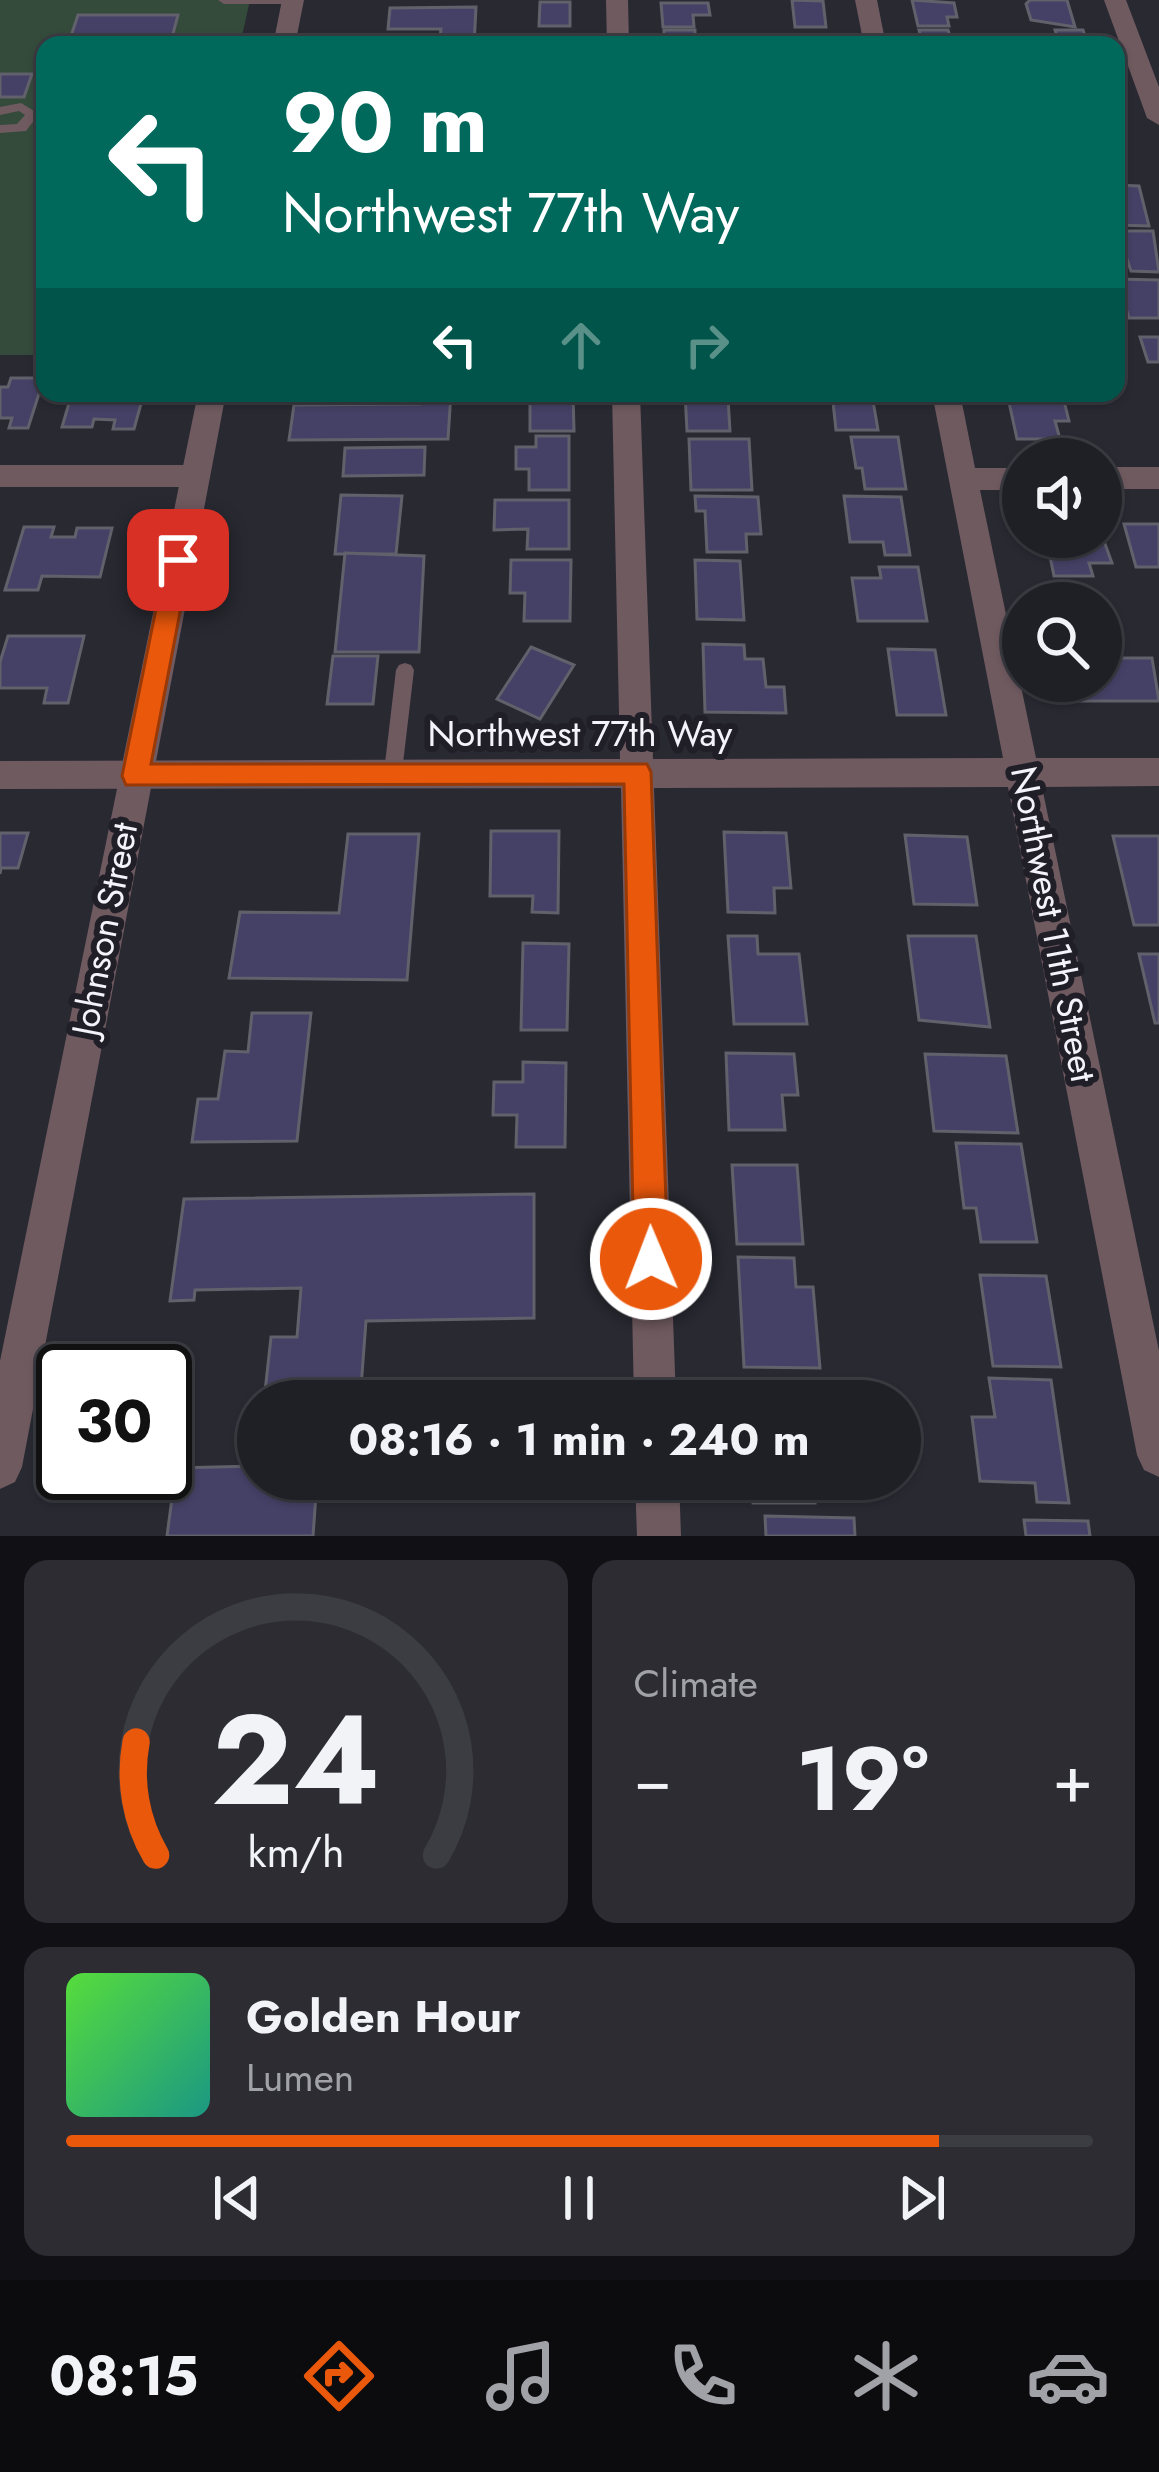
<!DOCTYPE html>
<html lang="en">
<head>
<meta charset="utf-8">
<style>
	:root { --surface:#1f1f26; --page:#2c2c32; --text:#f1f3f6; --muted:#a1a2a7; --line:#3c3d43; --accent:#ea580c }
	body { margin:0; font-family:Jost,sans-serif; background:var(--page); color:var(--text); height:100vh; display:flex; flex-direction:column; font-size:45px; white-space:nowrap }
	* { box-sizing:border-box; margin:0 }
	p { font-size:39px; color:var(--muted) }
	.icon { flex:none; width:66px; height:66px; fill:none; stroke:currentColor; stroke-width:2; stroke-linecap:round; stroke-linejoin:round }
	.map { position:relative; height:1536px; overflow:hidden }
	.details { display:flex; flex-direction:column; gap:24px; padding:24px; background:#111115; flex:1 }
	.details>* { flex:none }
	.guide { position:absolute; left:36px; top:36px; width:1089px; height:366px; border-radius:24px; box-shadow:0 3px 9px #0004,0 0 0 3px var(--line); background:#00695c; color:#fff; overflow:hidden }
	.controls { position:absolute; left:1002px; top:438px; display:grid; gap:24px }
	.controls a { display:grid; place-items:center; width:120px; height:120px; border-radius:50%; background:var(--surface); box-shadow:0 3px 9px #0004,0 0 0 3px var(--line); font-size:60px }
	.speed { position:absolute; left:36px; top:1344px; display:flex; gap:24px; font-size:60px; font-weight:700; text-align:center }
	.speed>* { display:grid; place-content:center; width:156px; height:156px; border-radius:50%; background:var(--surface); box-shadow:0 3px 9px #0004,0 0 0 3px var(--line); line-height:1 }
	.speed .limit { border:6px solid #111; border-radius:18px; background:#fff; color:#111 }
	.pin { position:absolute; display:grid; place-items:center; width:102px; height:102px; color:#fff; margin:-51px; border-radius:24px; box-shadow:0 6px 18px #0006 }
	.me { position:absolute; width:132px; margin:-66px; rotate:359deg; stroke-linejoin:round; filter:drop-shadow(0 0 9px #0008) }
	.turn { display:flex; align-items:center; gap:42px; height:252px; padding:0 48px; font-size:54px }
	.turn .icon { width:156px; height:156px; stroke-width:2.5 }
	.turn b { display:block; font-size:84px; line-height:102px }
	.lanes { display:flex; align-items:center; height:114px; padding:0 48px; background:#0003; justify-content:center; gap:60px; direction:ltr }
	.lanes .off { opacity:.35 }
	.big { font-size:90px; font-weight:700; line-height:1.1 }
	.details .widget { flex:1; display:flex; flex-direction:column; justify-content:center; gap:18px; min-width:0; padding:0 42px; border-radius:24px; background:var(--page) }
	.details .dial { align-items:center; gap:0 }
	.dial svg { height:312px; overflow:visible; fill:none; stroke:var(--line); stroke-width:7; stroke-linecap:round; text-anchor:middle }
	.dial text { fill:var(--text); stroke:none }
	.song { display:flex; align-items:center; gap:36px }
	.cover { width:144px; height:144px; border-radius:18px; background:linear-gradient(135deg,hsl(110 70% 55%),hsl(170 70% 35%)) }
	.played { height:12px; border-radius:6px; background:linear-gradient(90deg,var(--accent) 85%,var(--line) 85%) }
	.keys { display:flex; justify-content:space-around; direction:ltr }
	.heat { display:flex; justify-content:space-between; align-items:center; font-size:66px; direction:ltr }
	.details .tiles { flex:1; display:grid; gap:24px; grid-template-columns:1fr 1fr }
	.widget:last-child { grid-column:span 2 }
	.trip { position:absolute; left:237px; top:1380px; width:684px; height:120px; border-radius:60px; background:var(--surface); box-shadow:0 3px 9px #0004,0 0 0 3px var(--line); font-weight:700; line-height:120px; text-align:center }
	.dock { display:flex; height:192px; justify-content:space-around; align-items:center; background:#0c0c0f; color:var(--muted) }
	.dock .icon { width:84px; height:84px }
	.dock .on { color:var(--accent) }
	.dock b { font-size:54px; color:var(--text) }
	.map>svg:first-child { display:block }
</style>
</head>
<body>
<div class="map">
<svg width="1159" height="1536" viewBox="0 0 1159 1536">
	<rect width="100%" height="100%" fill="#292932"/>
	<!-- green -->
	<path fill="#344b3b" d="M0,0H250L240,45H45V355H0Z"/>
	<!-- building -->
	<g fill="#454166" stroke="#61616c" stroke-width="3">
		<path d="M792,0L823,1L826,27H795Z"/>
		<path d="M912,0L954,3L957,17H947L949,26H918Z"/>
		<path d="M1030,0H1067L1075,27L1031,20L1026,4Z"/>
		<path d="M540,2H570V26H539Z"/>
		<path d="M661,3H708L710,15H693L694,27H663Z"/>
		<path d="M476,7L474,45H439L441,29H388L390,8Z"/>
		<path d="M78,15H178L170,45H68Z"/>
		<path d="M664,30H695V44L701,45H664Z"/>
		<path d="M919,30H948L951,39L962,40L963,45H923Z"/>
		<path d="M1055,30H1083L1088,45H1044L1042,39H1058Z"/>
		<path d="M0,74H32L24,97H0Z"/>
		<path d="M1116,185L1139,186L1149,226L1116,225Z"/>
		<path d="M1116,231H1153L1159,272L1131,271L1125,253H1119Z"/>
		<path d="M1116,279L1159,280V318H1129L1124,302H1116Z"/>
		<path d="M1140,337H1159V362H1148Z"/>
		<path d="M11,378H44L28,428H9L12,418H0V387H8Z"/>
		<path d="M72,393H144L134,429H113L115,420L94,419L92,427H62Z"/>
		<path d="M422,393L298,394L451,393L448,439L289,440L294,405L421,404Z"/>
		<path d="M530,393H573L574,431H530Z"/>
		<path d="M685,393H721V398H728L730,431H687Z"/>
		<path d="M832,393H885L872,395L878,430H836Z"/>
		<path d="M1007,393H1062L1069,421H1055L1060,439H1017Z"/>
		<path d="M536,436H569V490H529V469H516V447H536Z"/>
		<path d="M851,437H898L906,489H865L862,468H856Z"/>
		<path d="M689,439H749L752,490H691Z"/>
		<path d="M425,447L424,475L343,476L345,448Z"/>
		<path d="M341,495L402,496L396,554H335Z"/>
		<path d="M695,496L758,497L761,534H746L747,552H707L705,511H696Z"/>
		<path d="M844,496L901,497L910,555H885L883,542H850Z"/>
		<path d="M495,500H569V549H527L528,529L494,530Z"/>
		<path d="M1124,524H1159V567H1136Z"/>
		<path d="M24,527H54L51,537H75L77,528H112L100,577L42,576L38,590H5Z"/>
		<path d="M1101,533L1112,563H1089L1093,576H1054L1046,537H1101Z"/>
		<path d="M345,553L424,556L419,652H335Z"/>
		<path d="M511,560H571L570,621H524L525,593H510Z"/>
		<path d="M695,560L740,561L744,620L697,619Z"/>
		<path d="M879,567H918L927,621H858L852,578H881Z"/>
		<path d="M8,636H84L68,703H44L47,688H0V662Z"/>
		<path d="M1101,641H1109L1113,658H1152L1159,701H1068L1063,681H1101Z"/>
		<path d="M703,644L744,645L745,659H763L766,687H784L786,713L705,712Z"/>
		<path d="M531,647L574,665L540,719L497,699Z"/>
		<path d="M888,649L935,650L946,715H897Z"/>
		<path d="M333,656H378L373,704H327Z"/>
		<path d="M491,831H559L558,913L532,912L533,896H490Z"/>
		<path d="M724,832L786,833L791,888H774L775,913L728,912Z"/>
		<path d="M0,833H28L18,868H1L0,874Z"/>
		<path d="M348,834H419L407,980L229,978L240,912L339,913Z"/>
		<path d="M905,835L967,837L977,905L914,904Z"/>
		<path d="M1113,836H1159V925H1134Z"/>
		<path d="M728,936H757L758,954H799L807,1024H734Z"/>
		<path d="M908,936H976L990,1027L919,1020Z"/>
		<path d="M523,943L569,944L567,1030H521Z"/>
		<path d="M1139,954H1159V1023H1155Z"/>
		<path d="M252,1013H311L297,1141L192,1142L198,1099H218L225,1051L248,1052Z"/>
		<path d="M726,1053L794,1054L798,1095H782L785,1130H729Z"/>
		<path d="M925,1054L1006,1056L1018,1133L934,1131Z"/>
		<path d="M523,1062L566,1063L565,1147H516L517,1115H493L494,1082H523Z"/>
		<path d="M956,1143L1021,1144L1037,1242H981L976,1208H964Z"/>
		<path d="M732,1165H797L803,1244H737Z"/>
		<path d="M534,1194V1318L366,1321L360,1401H264L271,1337H297L301,1288L195,1290L194,1300L170,1301L184,1199Z"/>
		<path d="M738,1257L794,1258L796,1287H813L820,1368L744,1367Z"/>
		<path d="M980,1275L1046,1276L1061,1367L993,1366Z"/>
		<path d="M989,1378L1051,1380L1069,1503L1037,1502L1035,1483L980,1481L972,1417H995Z"/>
		<path d="M806,1383H834L836,1401H808Z"/>
		<path d="M258,1458V1479L355,1481H317L313,1536H167L176,1468L257,1466Z"/>
		<path d="M751,1479H813L815,1503H753Z"/>
		<path d="M765,1516L854,1518L855,1536H766Z"/>
		<path d="M1024,1520L1088,1521L1090,1536H1026Z"/>
	</g>
	<g fill="none" stroke-linecap="round" stroke-linejoin="round">
		<!-- service -->
		<g fill="#6f5a60" fill-rule="evenodd">
			<path d="M218,0H299L293,4H224Z"/>
			<path d="M21,103L39,114L26,131L0,133V125L17,124L25,115L19,111L0,115V107Z"/>
			<path d="M405,663L411,665L414,670L402,772L399,778L393,780L387,778L384,772L396,670L399,665Z"/>
		</g>
		<!-- minor -->
		<g fill="#6f5a60" fill-rule="evenodd">
			<path d="M606,0H628L629,45H607Z"/>
			<path d="M855,0H877L886,45H864Z"/>
			<path d="M1104,0H1126L1159,87V125L1147,118Z"/>
			<path d="M612,393H640L653,759L1003,758L932,393H960L975,468H1023V490H980L1036,758H1159V786L1042,787L1159,1351V1477L1144,1470L1137,1455L1008,787L654,788L676,1401H634L621,788L0,789V761L620,759Z"/>
			<path d="M0,465H195L209,476L195,487H0Z"/>
			<rect x="1101" y="467" width="58" height="22"/>
			<path d="M635,1479H679L681,1536H637Z"/>
		</g>
		<!-- tertiary -->
		<g fill="#6f5a60" fill-rule="evenodd">
			<path d="M282,0H304L295,45H273Z"/>
			<path d="M198,393H226L22,1467L15,1482L0,1489V1361Z"/>
		</g>
	</g>
	<!-- route -->
	<path fill="#ea580c" stroke="#983908" stroke-width="3" d="M178,550L190,560L151,764H647L651,772L668,1259L663,1271L651,1276L639,1271L634,1259L624,784L126,785L122,776L166,560Z"/>
	<g text-anchor="middle" dominant-baseline="central" stroke-width="12" stroke-linejoin="round" paint-order="stroke">
		<!-- street labels -->
		<g font-size="36" fill="#f4f3fa" stroke="#201f28">
			<text x="580" y="733">Northwest 77th Way</text>
			<text transform="translate(1054 924) rotate(79)">Northwest 11th Street</text>
			<text transform="translate(104 929) rotate(-79)">Johnson Street</text>
		</g>
	</g>
</svg>
<div class="controls">
<a><svg class="icon" aria-label="sound" viewBox="0 0 24 24"><path d="M4 9h4l5-4v14l-5-4H4zM17 9q2 3 0 6"/></svg></a>
<a><svg class="icon" aria-label="search" viewBox="0 0 24 24"><circle cx="10" cy="10" r="6"/><path d="M15 15l6 6"/></svg></a>
</div>
<div class="speed"><div class="limit">30</div></div>
<div class="pin" style="left:178px;top:560px;background:#d93025"><svg class="icon" aria-label="arrive" viewBox="0 0 24 24"><path d="M6 21V4h12l-3 4 3 4H6"/></svg></div>
<svg class="me" style="left:651px;top:1259px" viewBox="-20 -20 40 40"><circle r="17" fill="#ea580c" stroke="#fff" stroke-width="3"/><path d="M0-11L8 9 0 5-8 9z" fill="#fff"/></svg>
<div class="trip">08:16 · 1 min · 240 m</div>
<div class="guide">
<div class="turn"><svg class="icon" aria-label="left" viewBox="0 0 24 24"><path d="M17 20v-9H6M10 6l-5 5 5 5"/></svg><div><b>90 m</b>Northwest 77th Way</div></div>
<div class="lanes"><svg class="icon" aria-label="left" viewBox="0 0 24 24"><path d="M17 20v-9H6M10 6l-5 5 5 5"/></svg><svg class="icon off" aria-label="ahead" viewBox="0 0 24 24"><path d="M12 20V5M6 11l6-6 6 6"/></svg><svg class="icon off" aria-label="right" viewBox="0 0 24 24"><path d="M7 20v-9h11M14 6l5 5-5 5"/></svg></div>
</div>
</div>
<section class="details">
<div class="tiles">
<div class="widget dial"><svg viewBox="0 0 100 80">
<path d="M14 69A42 42 0 1 1 86 69"/>
<path d="M14 69A42 42 0 0 1 9 40" stroke="#ea580c"/>
<text x="50" y="56" font-size="32" font-weight="700">24</text>
<text x="50" y="72" font-size="11">km/h</text>
</svg></div>
<div class="widget"><p>Climate</p>
<div class="heat"><a>−</a><b class="big">19°</b><a>+</a></div>
</div>
<div class="widget">
<div class="song"><i class="cover"></i><div><b>Golden Hour</b><p>Lumen</p></div></div>
<div class="played"></div>
<div class="keys"><svg class="icon" aria-label="previous" viewBox="0 0 24 24"><path d="M18 5L8 12l10 7zM5 5v14"/></svg><svg class="icon" aria-label="pause" viewBox="0 0 24 24"><path d="M8 5v14M16 5v14"/></svg><svg class="icon" aria-label="next" viewBox="0 0 24 24"><path d="M6 5l10 7-10 7zM19 5v14"/></svg></div>
</div>
</div>
</section>
<nav class="dock">
<b>08:15</b>
<svg class="icon on" aria-label="directions" viewBox="0 0 24 24"><path d="M12 3l9 9-9 9-9-9zM9 14v-3h6M13 9l2 2-2 2"/></svg>
<svg class="icon" aria-label="music" viewBox="0 0 24 24"><path d="M9 18V5l10-2v13"/><circle cx="6" cy="18" r="3"/><circle cx="16" cy="16" r="3"/></svg>
<svg class="icon" aria-label="phone" viewBox="0 0 24 24"><path d="M5 4h4l2 5-3 2q2 4 5 5l2-3 5 2v4C11 20 4 13 5 4z"/></svg>
<svg class="icon" aria-label="climate" viewBox="0 0 24 24"><path d="M12 3v18M4 7l16 10M4 17L20 7"/></svg>
<svg class="icon" aria-label="car" viewBox="0 0 24 24"><path d="M5 17H2v-5l4-1 3-4h7l3 4 3 1v5h-3M9 17h6M6 11h13"/><circle cx="7" cy="17" r="2"/><circle cx="17" cy="17" r="2"/></svg>
</nav>
</body>
</html>
